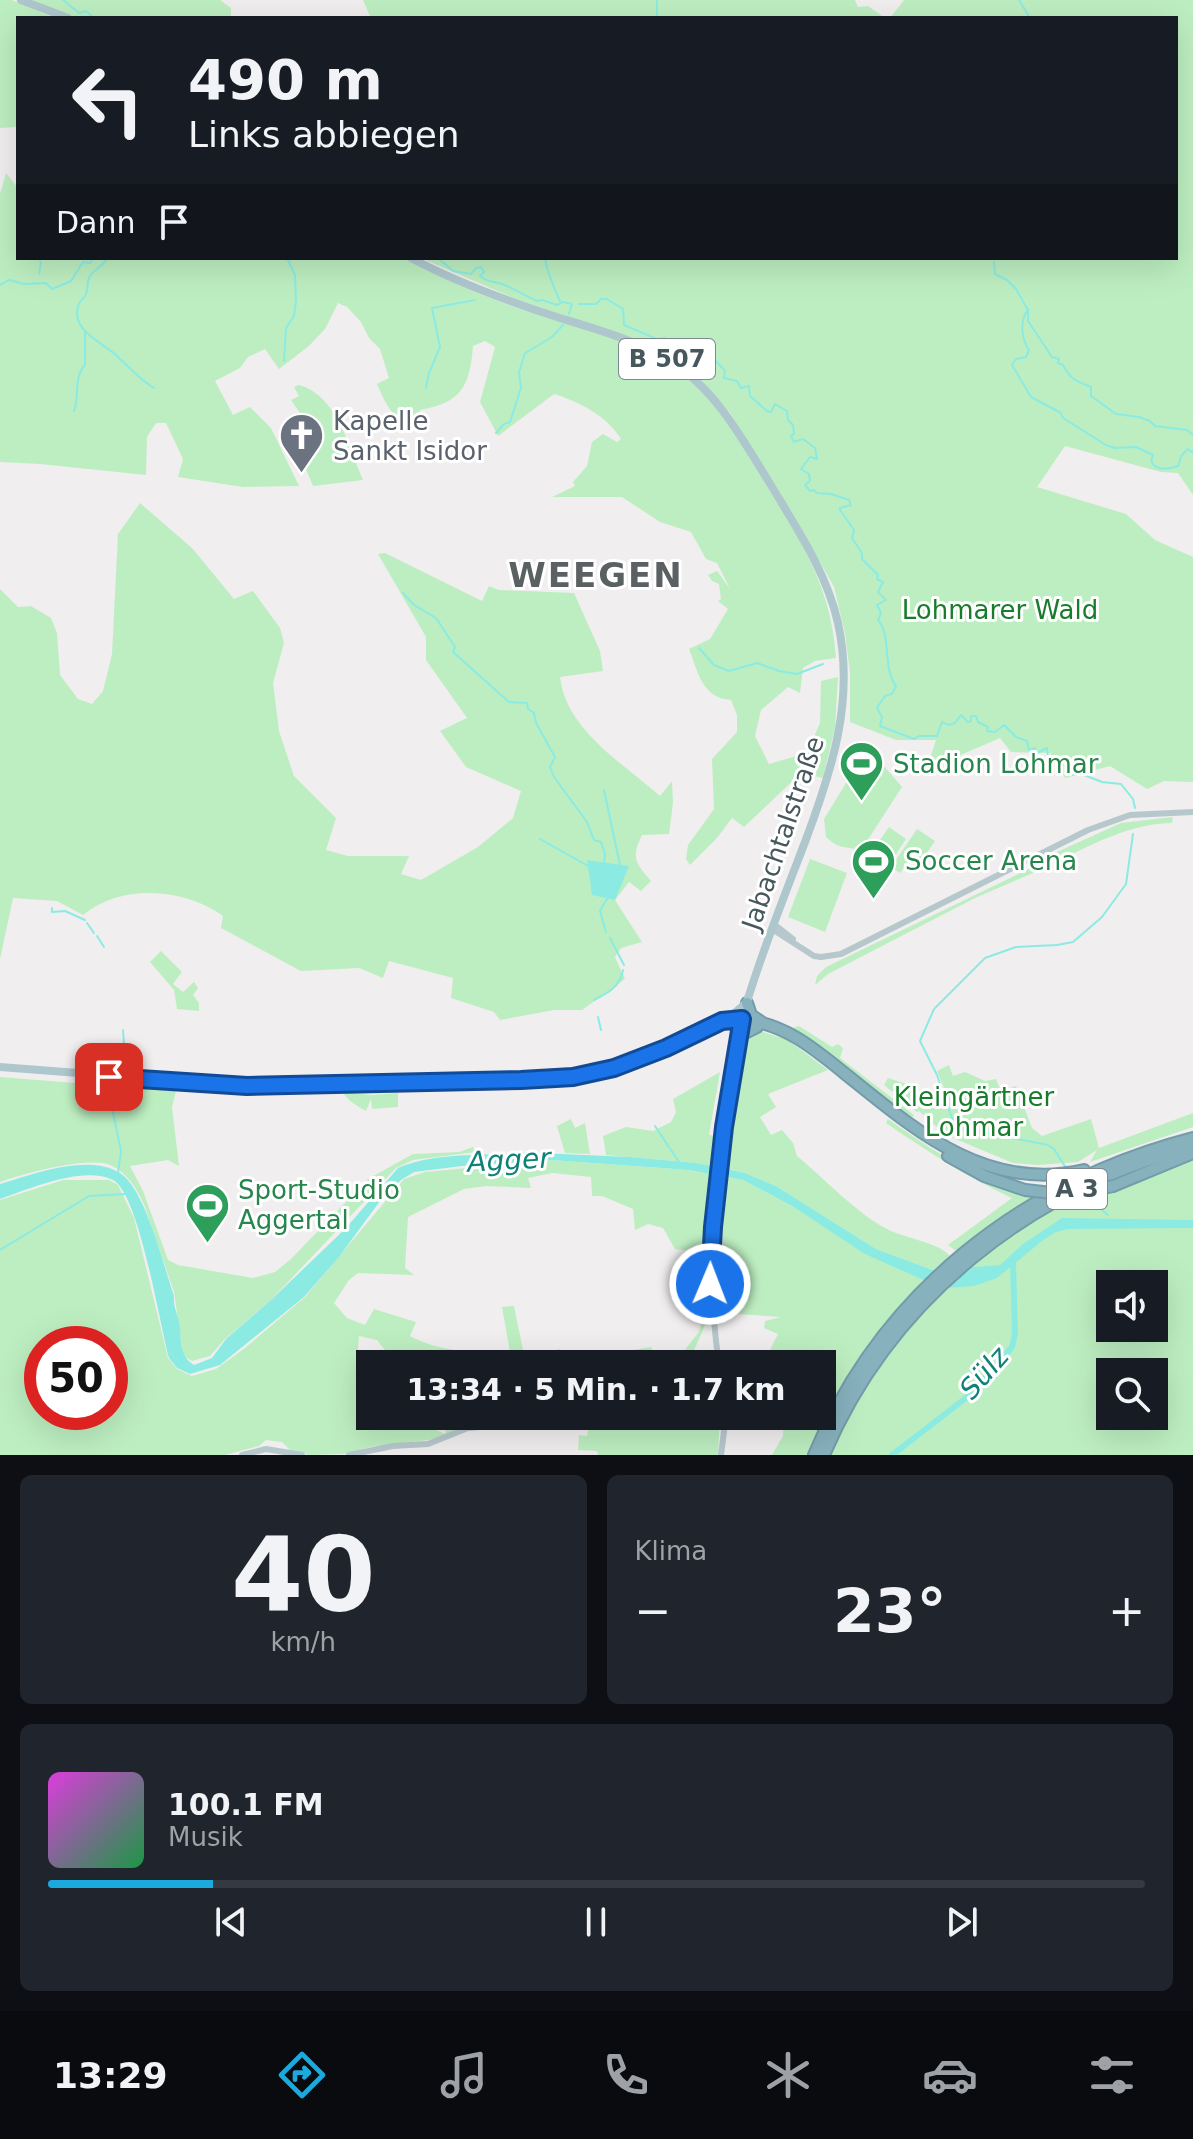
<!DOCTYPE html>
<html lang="de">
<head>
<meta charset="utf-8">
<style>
	:root { --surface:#171b24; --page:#20242c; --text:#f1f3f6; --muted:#9ea1a6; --line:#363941; --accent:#1baade }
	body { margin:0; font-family:"DejaVu Sans",sans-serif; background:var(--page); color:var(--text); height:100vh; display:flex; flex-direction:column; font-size:30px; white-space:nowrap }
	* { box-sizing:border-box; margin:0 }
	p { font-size:26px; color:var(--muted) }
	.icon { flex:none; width:44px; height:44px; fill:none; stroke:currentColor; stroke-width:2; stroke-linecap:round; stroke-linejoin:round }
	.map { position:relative; height:1455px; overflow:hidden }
	.panel { display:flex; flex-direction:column; gap:20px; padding:20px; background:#0d0f14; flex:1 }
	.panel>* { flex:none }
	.hud { position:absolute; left:16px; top:16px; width:1162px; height:244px; border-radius:0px; box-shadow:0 8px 32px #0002; background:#171b24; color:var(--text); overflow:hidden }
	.tools { position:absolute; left:1096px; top:1270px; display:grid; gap:16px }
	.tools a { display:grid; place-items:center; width:72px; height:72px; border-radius:0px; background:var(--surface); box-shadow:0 8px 32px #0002; font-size:40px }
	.speed { position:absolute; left:24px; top:1326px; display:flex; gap:16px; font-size:40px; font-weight:700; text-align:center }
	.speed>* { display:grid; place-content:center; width:104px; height:104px; border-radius:50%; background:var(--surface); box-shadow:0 8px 32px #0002; line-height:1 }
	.speed .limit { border:12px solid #d22; background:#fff; color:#111 }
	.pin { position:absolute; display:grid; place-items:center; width:68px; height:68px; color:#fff; margin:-34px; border-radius:16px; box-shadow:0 4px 12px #0006 }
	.me { position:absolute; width:88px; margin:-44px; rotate:1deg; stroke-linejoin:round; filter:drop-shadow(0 0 6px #0008) }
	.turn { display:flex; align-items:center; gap:28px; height:168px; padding:0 40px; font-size:36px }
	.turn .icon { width:104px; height:104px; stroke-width:2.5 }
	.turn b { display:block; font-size:56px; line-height:68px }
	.then { display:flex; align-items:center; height:76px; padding:0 40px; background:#0003; gap:16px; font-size:30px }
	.big { font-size:60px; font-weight:800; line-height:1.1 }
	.panel .tile { flex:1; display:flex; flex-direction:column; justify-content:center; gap:12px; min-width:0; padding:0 28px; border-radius:12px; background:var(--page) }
	.panel .dial { align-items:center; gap:0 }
	.dial b { font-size:104px; line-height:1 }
	.song { display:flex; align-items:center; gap:24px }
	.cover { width:96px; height:96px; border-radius:12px; background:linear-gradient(135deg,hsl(300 70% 55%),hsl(140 70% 35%)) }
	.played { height:8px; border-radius:4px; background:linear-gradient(90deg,var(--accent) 15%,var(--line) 15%) }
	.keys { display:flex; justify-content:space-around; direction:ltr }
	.heat { display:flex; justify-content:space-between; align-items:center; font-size:44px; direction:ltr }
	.panel .tiles { flex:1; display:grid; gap:20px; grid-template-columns:1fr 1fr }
	.tile:last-child { grid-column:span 2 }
	.trip { position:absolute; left:356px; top:1350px; width:480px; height:80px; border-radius:0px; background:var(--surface); box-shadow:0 8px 32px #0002; font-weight:800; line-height:80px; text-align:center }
	.menu { display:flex; height:128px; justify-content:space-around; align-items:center; background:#090b0e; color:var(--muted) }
	.menu .icon { width:56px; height:56px }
	.menu .active { color:var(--accent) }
	.menu b { font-size:36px; color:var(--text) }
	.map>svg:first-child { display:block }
</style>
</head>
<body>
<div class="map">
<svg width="1193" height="1455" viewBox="0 0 1193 1455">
	<rect width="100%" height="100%" fill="#f1eeef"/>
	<!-- green -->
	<g fill="#bdeec1" fill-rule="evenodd">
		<path d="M0,0H12L55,18H18V127L0,128Z"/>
		<path d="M32,0H220L231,8V18H77Z"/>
		<path d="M363,0H855L858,7L868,6L885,18H371Z"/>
		<path d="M904,0H1193V495L1178,473L1161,472L1065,446L1037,487L1126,514L1155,540L1193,557V782L1164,781L1147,789L1110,766L1065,778L1050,753L1011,752L1000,738L926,770L936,740H896L850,722V673L845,633L834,587L792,512L730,413L693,371L651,346L511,297L421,258H1176V18H890Z"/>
		<path d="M6,173L18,188V258H403C435,275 468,290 503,303C563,325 637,335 688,378C722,406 749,458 773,496C806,548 832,594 836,658L815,661L803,668L800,693L788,687L761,710L755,736L769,764L807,753L820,723L821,681L838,677L835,728L823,778L801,773L744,827L732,818L717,838L690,865L686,859L688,845L714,809L712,759L737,732V715L731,700C702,698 698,672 689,649L710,639L728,609L718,601L721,599L719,584L712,581L708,575L717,571L730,589L717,563L706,559L691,532L660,522L622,497H552L575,486L573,482L587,466L592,442L603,434L617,442L621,439C607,416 580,402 554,394L498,436L480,402L495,347L485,341L473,346C470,385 462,403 420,410L416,428C392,417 388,409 377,384L389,378L380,349L369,338L361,322L347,307L338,303L325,329L309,346L279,369L265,349L248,357L240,368L215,381L233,415L250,407L271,428L299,486L243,487L178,477L183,459L166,423H156L147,437L146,475L40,464L0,462V194Z"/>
		<path d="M299,385C337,395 349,448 363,480L313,486L305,467L310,457L304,444L311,440L309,426L291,400L299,396L294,387Z"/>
		<path d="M140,503L192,548L234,599L253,591L280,628L284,643L273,683L279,731L294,776L336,818L326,850L348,856H409L401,874L421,880L478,847L513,818L521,791L466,767L440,731L467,718L426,660V637L378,554L385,553L482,601L489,586L499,590L574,593L600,651L603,671L560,677C566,730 623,763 660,796L672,781L673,803L669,834L642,835C631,858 635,862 651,881L641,891L629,882L615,900L642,942L621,948L615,957L625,979L582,1010H554L500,1020L494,1012L451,998L453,978L389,961L383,978L359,968L301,971L221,928L223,916C185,888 121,883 83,915L57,901L13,898L0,959V589L18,607L31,606L51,618L57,633L60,675L78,699L92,704L103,691L112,654L118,534Z"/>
		<path d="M873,762L884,766L902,787L860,852C849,844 841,852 826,837L824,819L854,770Z"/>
		<path d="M1173,817L1172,823C1133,823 1095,843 1060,860L1057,852L1121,823Z"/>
		<path d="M889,827L906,839L882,875L864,863Z"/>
		<path d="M917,829L935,841L922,860L913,854L900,873L891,867Z"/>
		<path d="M810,859L847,873L825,932L788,917Z"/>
		<path d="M1039,864L1047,867L975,898L828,974L815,985L817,976L826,967Z"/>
		<path d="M161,951L182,972L173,984L183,992L194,982L198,988L193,995L199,1003V1011L177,1009L174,990L150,962Z"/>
		<path d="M799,1026L832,1047L838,1044L843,1048L840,1058L914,1115L910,1121L792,1028Z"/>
		<path d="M760,1031L788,1040L828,1070L768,1094L776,1107L760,1117L771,1135L782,1130L793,1143L797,1156C824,1178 858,1215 889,1230C905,1238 940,1243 950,1256L933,1270L876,1249L776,1186L745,1173L697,1163L606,1155L603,1136L626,1127L653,1131L671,1122L676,1112L673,1099L720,1072L709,1135L728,1137L750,1033Z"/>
		<path d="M949,1065L953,1076L965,1072L985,1081L996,1079L1001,1091L1016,1086L1032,1128L1042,1136L1091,1119L1099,1148L1193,1113V1127L1090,1162L1097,1150L1078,1162L1038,1165L1013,1163L946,1135L919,1111L917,1112L884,1085L888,1078L913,1086L930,1099L946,1093L937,1071Z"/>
		<path d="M0,1077L176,1091L172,1107L179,1166L168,1160L130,1166L143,1191L168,1260L178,1265L253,1278L275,1272L291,1259L368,1179L413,1154L459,1152L473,1147L476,1152L413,1160L396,1168L271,1300L224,1340L210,1356L192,1361L184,1356L182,1348L174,1292L145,1207C138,1190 127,1172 110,1165C87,1156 23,1174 0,1182Z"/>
		<path d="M343,1092L372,1095L398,1093V1107L372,1109L371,1099L366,1111C359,1107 346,1100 343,1092Z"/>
		<path d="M571,1119L575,1128L585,1123L590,1154L565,1153L557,1126Z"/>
		<path d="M888,1119C938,1154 974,1178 1033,1197L956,1251L948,1245L1012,1198C967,1177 927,1151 886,1123Z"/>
		<path d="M1193,1159V1455H831C861,1366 978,1236 1068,1204L1082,1210C1110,1189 1157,1168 1193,1159ZM1110,1284H1154V1328H1110ZM1110,1372H1154V1416H1110Z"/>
		<path d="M551,1160L689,1170L743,1180L792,1206L865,1253L923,1280C879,1333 833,1390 808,1455H772L783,1436L784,1416H822V1364H763L778,1334L764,1328L765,1321L781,1317L722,1313L723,1195L713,1193L708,1285L699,1282L691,1251L675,1249L663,1228L648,1224L635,1230L633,1209L602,1196H592L591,1177L552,1173L528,1178L531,1188L487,1186L464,1189L408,1217L405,1268L414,1275L358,1273L349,1280L334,1303L347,1318L365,1325L374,1309L416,1322L410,1336C441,1353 476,1352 510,1352L502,1307L514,1306L523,1350L535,1351L537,1360L550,1359L551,1351L560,1349L562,1364H458L440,1356L436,1364C420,1364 404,1356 388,1354L377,1340L359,1336L357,1363L370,1368V1416H413V1418L425,1420L427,1426L445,1434L449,1416L479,1418V1424L436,1439L370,1447L344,1454L310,1455L290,1450L282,1442L266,1440L259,1446L225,1455H0V1200L63,1180H109L118,1185L134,1218L168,1358L177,1369L192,1376L216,1369L245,1348L305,1297L404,1179L425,1172ZM42,1344H110V1412H42Z"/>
		<path d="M702,1321L705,1325L689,1362L652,1356L616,1364L632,1350L651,1347L654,1353L683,1352L699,1332Z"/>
		<path d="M587,1416H720L718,1453L717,1455H598L597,1451L578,1450L579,1435L587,1436L590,1420Z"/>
	</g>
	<!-- water -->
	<g fill="#8bebe2">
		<path d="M587,860L629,866L615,900L592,895Z"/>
		<path d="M517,1152L630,1157L697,1163L745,1173L776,1186L876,1249L933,1270L1000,1265L1023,1244L1062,1218L1193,1220V1228L1067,1229L1054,1233L1042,1241L997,1278L974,1286L948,1288L923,1280L865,1254L792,1206L743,1180L689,1170L551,1160L462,1166L414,1172L401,1180L380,1201L339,1257L304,1297L220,1365L190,1374L177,1368L169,1358C160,1326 139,1193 113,1180C83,1165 29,1189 0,1199V1184C33,1174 89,1153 120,1173C145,1188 164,1267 174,1296C173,1306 177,1312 179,1322C182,1338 178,1355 194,1365L212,1358L226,1339L271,1300L345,1229L398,1168C435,1152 478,1157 517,1152Z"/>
	</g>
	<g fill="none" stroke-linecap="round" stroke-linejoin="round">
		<!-- stream -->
		<g stroke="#8bebe2" stroke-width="2">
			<path d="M63,0L79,13L86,11L94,18"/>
			<path d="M1019,0L1030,18"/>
			<path d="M657,18V0"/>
			<path d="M17,205L18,209"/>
			<path d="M107,258C103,267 95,268 90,276C86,282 89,288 86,294C85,298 80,300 79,304C68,329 103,343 116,355C129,367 139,379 154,388"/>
			<path d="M438,258L453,271L471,274L476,268L481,267L484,272L480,276C488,282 490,281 499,283C510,286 525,296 537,301L542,300L557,305L563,302L572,304L569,314"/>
			<path d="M545,258C546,268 555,290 560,301"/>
			<path d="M994,262L995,274L1007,280L1016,289L1028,310V321L1052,357L1059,359L1058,363L1063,365C1071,380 1076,381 1091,387V396L1116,414L1139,417L1150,421L1155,426L1187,430L1193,435"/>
			<path d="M39,274L41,263L39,258"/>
			<path d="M0,285L9,280L24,284L46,283L52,289L71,281L83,262L90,263L94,258"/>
			<path d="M579,304H596L601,299H607L623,309L624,325L657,339L665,338L670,342V348L681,354L697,348L700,349V352L709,353L725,371L724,378L737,381L741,388L749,386L750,396L767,411L771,412L775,404L787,411L788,420L793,425L794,434L791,436L794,442L803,439L815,448L817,459L810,457L801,469L809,474L810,481L805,485L810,491L814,490L817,493L831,494L849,500L851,505L840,508V510L854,530L852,538L862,553V559L878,575L877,579L883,582L878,592L886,600L877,605L881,613L878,620C892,636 882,667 896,686L892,694L885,696L877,708L882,717L880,726L914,739L919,736H937L942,722L949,725L955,723L961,715L968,722L971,721V716H976L978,722L988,727L987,731L995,732L1004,725L1016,737L1027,741L1029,750L1035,748L1037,753L1047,748L1048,757L1058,758L1069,774L1084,775L1102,782L1121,784L1133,799L1135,808"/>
			<path d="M1028,310C1019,320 1022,340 1029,350L1026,357L1016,359L1012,365L1031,397L1061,413L1063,418L1106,445L1115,448L1136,447L1153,455L1151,461C1156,472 1169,469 1178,466L1182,455L1188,449L1193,453"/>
			<path d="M284,361L286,328L294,316L296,301L295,275L287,258"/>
			<path d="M426,388L429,373L440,347L432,308L475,300"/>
			<path d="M74,411C80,396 73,378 85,365V332"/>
			<path d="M496,433L504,424L510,422L521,388L519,372L525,353L552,337L563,325"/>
			<path d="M403,593L414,605L436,618L455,647L453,652L509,702L527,703L528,709L534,713L536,723L555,757L550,767L554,777L587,822L594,840L601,842L605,854L604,864"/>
			<path d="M699,648L714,665L729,671L757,663L779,671L797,674L823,664"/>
			<path d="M604,790L620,865"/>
			<path d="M540,839L588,866"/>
			<path d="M52,908V912L65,911L85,920"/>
			<path d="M87,923L94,933"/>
			<path d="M606,932L600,911L608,897"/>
			<path d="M97,936L104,947"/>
			<path d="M610,938L624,965"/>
			<path d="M594,1000C608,993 620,987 623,970"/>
			<path d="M598,1017L601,1030"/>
			<path d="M123,1030L124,1044"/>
			<path d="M107,1072L121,1050"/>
			<path d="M107,1084L121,1151L118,1173"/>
			<path d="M655,1126L679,1162"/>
			<path d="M1066,1168L1054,1149L1048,1145L955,1127L937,1075L920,1041L934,1009L985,958L1016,947L1057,945L1073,942L1102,917L1126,884L1133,834"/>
			<path d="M1078,1198L1083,1203"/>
			<path d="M1090,1204L1098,1206L1108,1215"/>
			<path d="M0,1250L89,1196L127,1194"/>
		</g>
		<!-- river -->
		<path stroke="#8bebe2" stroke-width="6" d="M892,1455L971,1394L1012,1347L1015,1334L1013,1261"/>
		<defs>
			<g id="highway">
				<path d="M747,1003L751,1015L760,1021"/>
				<path d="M742,1019C784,1024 811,1046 843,1072C914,1129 985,1193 1084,1170"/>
				<path d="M737,1042L743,1034L757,1027"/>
				<path d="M948,1156L984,1176L1025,1190"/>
				<path d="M1113,1186L1193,1153"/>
				<path d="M814,1455C882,1291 1024,1182 1193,1138"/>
				<path d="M824,1455C890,1299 1031,1188 1193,1147"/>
			</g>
		</defs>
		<!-- highway casing -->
		<use href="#highway" stroke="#729ca9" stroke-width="14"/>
		<!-- secondary -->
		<g stroke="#b7c8cd" stroke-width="6">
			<path d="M774,924L793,939"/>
			<path d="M772,929L814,956L821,957L841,954L1088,830L1130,815L1193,812"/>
			<path d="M630,1364L639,1360L674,1364"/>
			<path d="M719,1364C707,1284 713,1227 722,1148C727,1107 730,1065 740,1025"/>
			<path d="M242,1455L266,1449L302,1455"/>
			<path d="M349,1455L393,1446L428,1444L468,1428L517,1424L540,1427L548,1422L551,1416"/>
			<path d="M721,1455L726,1416"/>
		</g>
		<!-- primary -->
		<g stroke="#aec7cd" stroke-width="8">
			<path d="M21,0L68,18"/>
			<path d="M411,258C458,283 507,301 557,317C596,329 636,340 670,361C717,390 744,442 772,487C798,530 827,574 838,623C855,700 832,770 805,842C782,902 758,962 740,1025L712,1028L671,1045"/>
			<path d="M728,1019L746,1003"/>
			<path d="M0,1067L247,1086L521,1080L573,1077L614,1068L674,1043"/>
		</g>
		<!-- highway -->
		<use href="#highway" stroke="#87b1bd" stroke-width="10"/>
		<defs>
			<path id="highway-bridge" d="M1025,1190L1070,1195L1113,1186"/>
		</defs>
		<!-- highway-bridge casing -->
		<use href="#highway-bridge" stroke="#729ca9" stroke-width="14" stroke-linecap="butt"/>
		<!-- highway-bridge -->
		<use href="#highway-bridge" stroke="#87b1bd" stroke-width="10"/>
	</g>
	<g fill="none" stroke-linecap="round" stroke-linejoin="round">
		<defs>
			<path id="route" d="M109,1077L247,1086L521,1080L573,1077L614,1068L666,1048L722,1021L742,1019L724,1127L713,1227L710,1284"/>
		</defs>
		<!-- route casing -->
		<use href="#route" stroke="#114b97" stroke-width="20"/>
		<!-- route -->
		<use href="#route" stroke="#1a73e8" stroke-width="14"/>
	</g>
	<!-- icons -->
	<defs>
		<symbol id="church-pin" viewBox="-11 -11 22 30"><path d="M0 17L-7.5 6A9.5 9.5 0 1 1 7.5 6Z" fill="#6b7280" stroke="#fff"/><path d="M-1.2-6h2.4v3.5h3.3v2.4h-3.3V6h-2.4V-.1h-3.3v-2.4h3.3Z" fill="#fff"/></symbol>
		<symbol id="stadium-pin" viewBox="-11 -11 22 30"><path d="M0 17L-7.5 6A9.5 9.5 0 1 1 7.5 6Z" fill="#2e9e5b" stroke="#fff"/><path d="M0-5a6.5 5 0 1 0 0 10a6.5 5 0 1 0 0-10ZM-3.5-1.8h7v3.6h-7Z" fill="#fff"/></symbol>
	</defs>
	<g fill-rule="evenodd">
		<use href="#church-pin" x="276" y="410" width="51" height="69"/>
		<use href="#stadium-pin" x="836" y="738" width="51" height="69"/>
		<use href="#stadium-pin" x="848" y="836" width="51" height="69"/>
		<use href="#stadium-pin" x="182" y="1180" width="51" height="69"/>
	</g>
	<g text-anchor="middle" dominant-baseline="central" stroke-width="6" stroke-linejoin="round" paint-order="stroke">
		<!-- shield labels -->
		<g fill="#fff" stroke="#7e8a8d" stroke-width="2">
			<rect x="619" y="339" width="96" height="40" rx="6"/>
			<rect x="1047" y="1169" width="60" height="40" rx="6"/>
		</g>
		<g font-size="24" font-weight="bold" fill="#47585c">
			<text x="667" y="359">B 507</text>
			<text x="1077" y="1189">A 3</text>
		</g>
		<!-- worship labels -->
		<g font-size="26" fill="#5b616d" stroke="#fff" text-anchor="start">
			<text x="333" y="421">Kapelle<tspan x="333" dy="30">Sankt Isidor</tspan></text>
		</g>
		<!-- park labels -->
		<g font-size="26" fill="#187c2c" stroke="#fff">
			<text x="1000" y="610">Lohmarer Wald</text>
			<text x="974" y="1097">Kleingärtner<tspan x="974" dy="30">Lohmar</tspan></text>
		</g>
		<!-- leisure labels -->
		<g font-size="26" fill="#27864d" stroke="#fff" text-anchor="start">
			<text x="893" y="764">Stadion Lohmar</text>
			<text x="905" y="861">Soccer Arena</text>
			<text x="238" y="1190">Sport-Studio<tspan x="238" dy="30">Aggertal</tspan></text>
		</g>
		<!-- street labels -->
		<g font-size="26" fill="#47585c" stroke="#fff">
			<text transform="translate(783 833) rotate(-71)">Jabachtalstraße</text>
		</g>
		<!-- water labels -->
		<g font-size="28" font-style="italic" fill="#0f8278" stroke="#fff">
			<text transform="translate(509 1160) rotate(-3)">Agger</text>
			<text transform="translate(984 1373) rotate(-49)">Sülz</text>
		</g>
		<!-- district labels -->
		<g font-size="34" font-weight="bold" letter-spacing="2" fill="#5b6163" stroke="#fff">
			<text x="596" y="575">WEEGEN</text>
		</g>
	</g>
</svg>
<div class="tools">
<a><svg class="icon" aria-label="sound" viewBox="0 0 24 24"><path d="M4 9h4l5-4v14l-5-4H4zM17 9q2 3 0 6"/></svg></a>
<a><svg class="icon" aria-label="search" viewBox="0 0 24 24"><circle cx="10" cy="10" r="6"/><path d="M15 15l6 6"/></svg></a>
</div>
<div class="speed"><div class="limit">50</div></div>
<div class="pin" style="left:109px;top:1077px;background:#d93025"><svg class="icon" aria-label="arrive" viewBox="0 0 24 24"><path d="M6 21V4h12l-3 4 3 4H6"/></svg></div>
<svg class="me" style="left:710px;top:1284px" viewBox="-20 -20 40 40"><circle r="17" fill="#1a73e8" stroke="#fff" stroke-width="3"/><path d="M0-11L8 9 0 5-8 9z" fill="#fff"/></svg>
<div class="trip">13:34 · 5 Min. · 1.7 km</div>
<div class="hud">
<div class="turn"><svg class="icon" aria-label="left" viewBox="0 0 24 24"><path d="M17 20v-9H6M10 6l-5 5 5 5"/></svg><div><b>490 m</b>Links abbiegen</div></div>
<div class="then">Dann<svg class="icon" aria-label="arrive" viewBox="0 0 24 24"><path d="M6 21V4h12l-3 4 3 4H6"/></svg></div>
</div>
</div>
<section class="panel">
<div class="tiles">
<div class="tile dial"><b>40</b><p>km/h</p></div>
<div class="tile"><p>Klima</p>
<div class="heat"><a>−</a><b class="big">23°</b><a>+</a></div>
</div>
<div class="tile">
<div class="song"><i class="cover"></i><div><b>100.1 FM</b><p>Musik</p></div></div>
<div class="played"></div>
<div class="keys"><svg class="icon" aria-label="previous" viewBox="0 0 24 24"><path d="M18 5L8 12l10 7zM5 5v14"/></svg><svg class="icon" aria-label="pause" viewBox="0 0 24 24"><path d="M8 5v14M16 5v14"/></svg><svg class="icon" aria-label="next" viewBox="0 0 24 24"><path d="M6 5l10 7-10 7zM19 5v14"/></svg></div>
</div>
</div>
</section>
<nav class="menu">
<b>13:29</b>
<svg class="icon active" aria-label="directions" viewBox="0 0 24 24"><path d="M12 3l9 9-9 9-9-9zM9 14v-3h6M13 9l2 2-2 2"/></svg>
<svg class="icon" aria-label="music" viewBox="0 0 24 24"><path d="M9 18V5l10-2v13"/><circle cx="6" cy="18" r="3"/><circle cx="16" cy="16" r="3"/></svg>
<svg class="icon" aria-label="phone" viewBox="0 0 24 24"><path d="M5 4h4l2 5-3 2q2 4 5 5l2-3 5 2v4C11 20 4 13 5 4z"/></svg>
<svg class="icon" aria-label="climate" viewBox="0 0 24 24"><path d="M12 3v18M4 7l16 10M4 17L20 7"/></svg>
<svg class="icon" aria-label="car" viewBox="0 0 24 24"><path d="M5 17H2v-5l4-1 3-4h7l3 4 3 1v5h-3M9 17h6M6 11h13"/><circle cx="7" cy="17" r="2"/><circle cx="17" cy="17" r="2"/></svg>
<svg class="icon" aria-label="filters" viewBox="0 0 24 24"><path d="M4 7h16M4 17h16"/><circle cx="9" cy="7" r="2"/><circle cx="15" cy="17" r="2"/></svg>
</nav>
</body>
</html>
